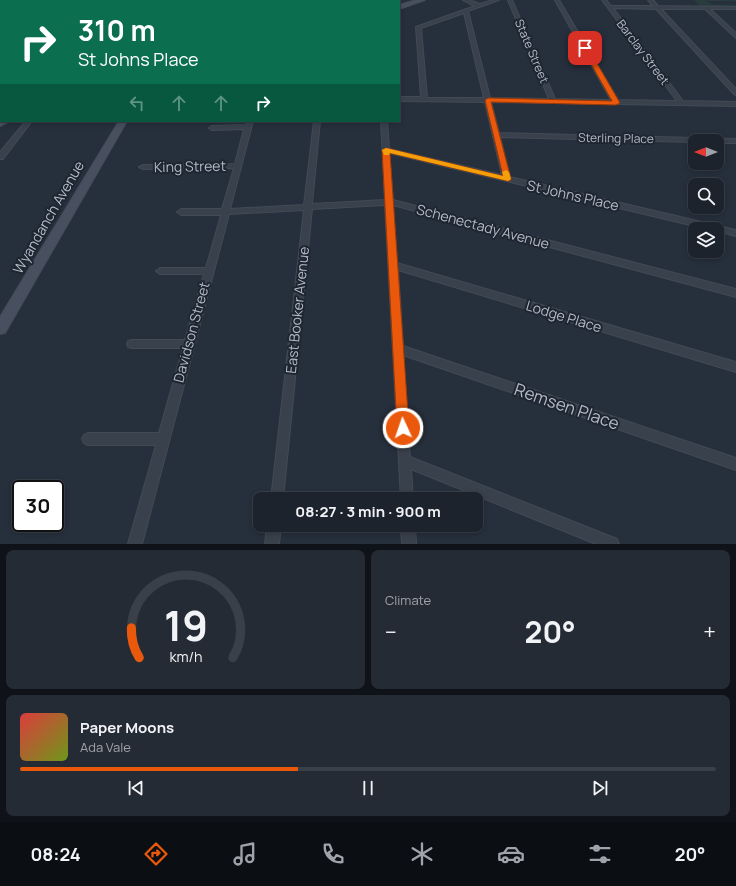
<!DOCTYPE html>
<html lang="en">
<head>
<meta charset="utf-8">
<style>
	:root { --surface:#1c232d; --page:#252b35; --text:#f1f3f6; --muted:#a0a4aa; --line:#3a4049; --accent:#ea580c }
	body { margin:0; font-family:Manrope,sans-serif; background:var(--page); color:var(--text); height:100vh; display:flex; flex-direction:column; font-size:15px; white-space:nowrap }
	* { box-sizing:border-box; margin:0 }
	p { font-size:13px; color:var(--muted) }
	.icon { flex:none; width:22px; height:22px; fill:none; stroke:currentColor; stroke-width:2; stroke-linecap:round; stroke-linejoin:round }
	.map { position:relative; height:544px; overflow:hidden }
	.sheet { display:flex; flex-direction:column; gap:6px; padding:6px; background:#0f1319; flex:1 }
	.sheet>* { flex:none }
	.top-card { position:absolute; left:0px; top:0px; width:400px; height:122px; box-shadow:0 2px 6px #0003,0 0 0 1px var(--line); background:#0b6e4f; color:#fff; overflow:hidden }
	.needle { width:26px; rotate:270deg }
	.controls { position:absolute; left:688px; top:134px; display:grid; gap:8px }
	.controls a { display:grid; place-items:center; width:36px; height:36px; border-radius:8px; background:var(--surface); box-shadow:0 2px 6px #0003,0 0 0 1px var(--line); font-size:20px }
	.speed { position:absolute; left:12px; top:480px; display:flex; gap:8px; font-size:20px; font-weight:700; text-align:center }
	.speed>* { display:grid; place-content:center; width:52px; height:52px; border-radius:50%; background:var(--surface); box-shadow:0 2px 6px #0003,0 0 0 1px var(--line); line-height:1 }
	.speed .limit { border:2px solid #111; border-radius:6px; background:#fff; color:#111 }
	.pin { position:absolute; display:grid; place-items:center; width:34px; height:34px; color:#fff; margin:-17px; border-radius:8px; box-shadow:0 2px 6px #0006 }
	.me { position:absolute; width:44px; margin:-22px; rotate:357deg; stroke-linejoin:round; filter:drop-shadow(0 0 3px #0008) }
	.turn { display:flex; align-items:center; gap:14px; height:84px; padding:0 12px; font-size:18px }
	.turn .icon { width:52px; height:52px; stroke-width:2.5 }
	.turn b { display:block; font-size:28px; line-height:34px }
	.lanes { display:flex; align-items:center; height:38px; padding:0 12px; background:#0003; justify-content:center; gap:20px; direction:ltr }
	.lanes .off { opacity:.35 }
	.big { font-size:30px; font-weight:700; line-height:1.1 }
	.sheet .tile { flex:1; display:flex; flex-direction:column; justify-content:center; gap:6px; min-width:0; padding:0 14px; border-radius:8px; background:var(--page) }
	.sheet .dial { align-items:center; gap:0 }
	.dial svg { height:104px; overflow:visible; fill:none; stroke:var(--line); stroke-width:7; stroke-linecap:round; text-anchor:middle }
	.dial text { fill:var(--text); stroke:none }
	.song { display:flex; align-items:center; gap:12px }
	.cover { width:48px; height:48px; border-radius:6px; background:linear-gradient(135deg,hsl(0 70% 55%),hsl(80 70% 35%)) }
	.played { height:4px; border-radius:2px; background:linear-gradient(90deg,var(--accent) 40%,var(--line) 40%) }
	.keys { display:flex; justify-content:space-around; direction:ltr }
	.heat { display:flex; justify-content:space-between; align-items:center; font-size:22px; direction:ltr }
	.sheet .tiles { flex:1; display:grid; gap:6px; grid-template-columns:1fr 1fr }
	.tile:last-child { grid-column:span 2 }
	.trip { position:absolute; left:253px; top:492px; width:230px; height:40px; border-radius:8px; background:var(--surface); box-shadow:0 2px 6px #0003,0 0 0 1px var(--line); font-weight:700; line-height:40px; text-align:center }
	.tabs { display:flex; height:64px; justify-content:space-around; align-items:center; background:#0b0e12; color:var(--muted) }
	.tabs .icon { width:28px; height:28px }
	.tabs .current { color:var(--accent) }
	.tabs b { font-size:18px; color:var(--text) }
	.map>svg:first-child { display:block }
</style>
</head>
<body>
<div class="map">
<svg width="736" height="544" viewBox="0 0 736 544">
	<rect width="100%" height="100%" fill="#262f3c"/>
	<!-- green -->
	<path fill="#283b3d" d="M694,0H736V2L732,1H706L712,4L736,5V7H701Z"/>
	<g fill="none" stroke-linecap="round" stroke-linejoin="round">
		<defs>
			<g id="street">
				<path d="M28,0H33L28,1Z"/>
				<path d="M77,0H82L77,1Z"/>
				<path d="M124,0H129L124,1Z"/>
				<path d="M463,0H469L480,4L493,0H499L468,11L490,98L549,99L508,0H512L555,99L611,100L555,0H559L618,100L677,101L602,0H606L611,6H653L648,0H653L658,6L736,7V9H710L736,33V38L705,9H661L736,89V95L734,94L656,9L613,8L683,101L736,102V106L491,102L499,133L736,139V143H717V141L695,142L500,137L510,177L736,230V236L717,231V229H707L389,153L393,200L736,289V297L393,205L397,263L736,362V372L398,270L403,346L736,458V470L403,355L410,457L617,539L619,544H596L411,469L413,499H401L385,205L312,209L283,499H271L304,210L229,214L142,544H128L156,445H88L84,443L82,439L84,435L88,433H159L183,348H132L128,347L127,344L128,341L132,340H185L204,274H160L156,271L160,268H206L221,215H181L177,212L181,209H222L234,168L143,169L139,167L143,165L235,164L244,129L212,130L209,128L212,126L246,125L247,121H253L230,209L304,205L314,121H320L312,204L385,200L381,121H387L389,149L502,175L485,102L399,101V97H421L416,27L475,6ZM464,13L484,98H427L421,28Z"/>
				<rect x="0" y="32" width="1" height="4"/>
				<path d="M0,78H1L0,83Z"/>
				<path d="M26,121H32L3,159H0V152Z"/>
				<path d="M267,525H281L279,544H265Z"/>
				<path d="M401,525H415L416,544H402Z"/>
			</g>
			<g id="secondary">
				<rect x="192" y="0" width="6" height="1"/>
				<path d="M416,0H425L399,9V5Z"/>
				<path d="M0,120L1,121H10L0,126Z"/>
				<path d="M119,121H127L5,333L0,334V317Z"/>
			</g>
		</defs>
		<!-- street casing -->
		<use href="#street" stroke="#424a55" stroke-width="2"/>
		<!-- secondary casing -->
		<use href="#secondary" stroke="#424a55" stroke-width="2"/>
		<!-- street -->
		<use href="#street" fill="#39414c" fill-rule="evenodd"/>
		<!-- secondary -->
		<use href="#secondary" fill="#48505f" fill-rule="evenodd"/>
	</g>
	<!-- route -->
	<path fill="#ea580c" stroke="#983908" d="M585,46L588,48L620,103L616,105L491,102L511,179L510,181H508L390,153L409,428L407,432L403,434L399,432L397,428L382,150L386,148L503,176L485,100L488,98L612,101L582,48Z"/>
	<!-- slow -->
	<path fill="#f59e0b" d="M386,148L503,176L502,172L506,170L509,172L511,179L508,181L390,153L389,155H384L382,150Z"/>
	<g text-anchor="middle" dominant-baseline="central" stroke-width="4" stroke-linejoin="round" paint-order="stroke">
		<!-- far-street labels -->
		<g font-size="12" fill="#b5bcc8" stroke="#1e2631">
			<text transform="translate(532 51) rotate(67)">State Street</text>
			<text transform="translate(643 52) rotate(53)">Barclay Street</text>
			<text transform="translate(616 138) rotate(1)">Sterling Place</text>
		</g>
		<!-- street labels -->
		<g font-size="14" fill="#b5bcc8" stroke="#1e2631">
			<text transform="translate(190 166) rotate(-1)">King Street</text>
			<text transform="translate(573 195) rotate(13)">St Johns Place</text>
			<text transform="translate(48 217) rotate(-60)">Wyandanch Avenue</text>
			<text transform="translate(483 226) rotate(15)">Schenectady Avenue</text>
			<text transform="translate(297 310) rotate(-84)">East Booker Avenue</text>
			<text transform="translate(564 316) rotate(17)">Lodge Place</text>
			<text transform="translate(191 332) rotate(-75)">Davidson Street</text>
		</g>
		<!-- near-street labels -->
		<g font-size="17" fill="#b5bcc8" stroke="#1e2631">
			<text transform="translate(567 406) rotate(19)">Remsen Place</text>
		</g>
	</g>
</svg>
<div class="controls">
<a><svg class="needle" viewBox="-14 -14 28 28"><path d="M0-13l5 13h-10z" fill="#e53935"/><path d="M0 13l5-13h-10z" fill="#a0a4aa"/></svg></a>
<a><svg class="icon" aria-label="search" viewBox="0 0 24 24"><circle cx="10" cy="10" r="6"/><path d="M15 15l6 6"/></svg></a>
<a><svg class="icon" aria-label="layers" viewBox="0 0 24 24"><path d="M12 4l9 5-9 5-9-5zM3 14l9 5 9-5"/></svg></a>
</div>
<div class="speed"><div class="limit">30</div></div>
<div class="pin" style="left:585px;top:48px;background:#d93025"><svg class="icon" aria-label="arrive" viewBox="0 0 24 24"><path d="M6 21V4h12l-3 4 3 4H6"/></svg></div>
<svg class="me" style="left:403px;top:428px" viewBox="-20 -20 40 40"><circle r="17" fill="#ea580c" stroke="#fff" stroke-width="3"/><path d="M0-11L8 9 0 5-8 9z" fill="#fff"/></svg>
<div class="trip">08:27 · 3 min · 900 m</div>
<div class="top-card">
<div class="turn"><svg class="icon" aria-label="right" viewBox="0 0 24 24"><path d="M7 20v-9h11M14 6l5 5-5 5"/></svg><div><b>310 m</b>St Johns Place</div></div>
<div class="lanes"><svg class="icon off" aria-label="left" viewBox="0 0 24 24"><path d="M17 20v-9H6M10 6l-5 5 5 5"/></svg><svg class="icon off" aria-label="ahead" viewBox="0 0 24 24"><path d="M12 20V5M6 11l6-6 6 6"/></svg><svg class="icon off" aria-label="ahead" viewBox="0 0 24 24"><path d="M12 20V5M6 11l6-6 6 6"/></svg><svg class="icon" aria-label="right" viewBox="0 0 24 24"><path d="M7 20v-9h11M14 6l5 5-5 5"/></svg></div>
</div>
</div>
<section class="sheet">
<div class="tiles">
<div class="tile dial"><svg viewBox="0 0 100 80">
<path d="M14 69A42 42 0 1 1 86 69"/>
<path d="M14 69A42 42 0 0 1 8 46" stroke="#ea580c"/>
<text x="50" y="56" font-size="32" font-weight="700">19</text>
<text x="50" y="72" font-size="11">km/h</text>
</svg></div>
<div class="tile"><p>Climate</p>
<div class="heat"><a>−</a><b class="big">20°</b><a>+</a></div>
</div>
<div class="tile">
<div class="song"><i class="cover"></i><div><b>Paper Moons</b><p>Ada Vale</p></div></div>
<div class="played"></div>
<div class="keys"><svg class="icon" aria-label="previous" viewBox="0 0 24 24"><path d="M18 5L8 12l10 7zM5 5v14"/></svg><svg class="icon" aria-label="pause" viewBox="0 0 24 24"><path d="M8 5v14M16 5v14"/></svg><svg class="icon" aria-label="next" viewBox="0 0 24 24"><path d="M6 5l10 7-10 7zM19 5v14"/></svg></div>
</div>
</div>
</section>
<nav class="tabs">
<b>08:24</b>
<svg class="icon current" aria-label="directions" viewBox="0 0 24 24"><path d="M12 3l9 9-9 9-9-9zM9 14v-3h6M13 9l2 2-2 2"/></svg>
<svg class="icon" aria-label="music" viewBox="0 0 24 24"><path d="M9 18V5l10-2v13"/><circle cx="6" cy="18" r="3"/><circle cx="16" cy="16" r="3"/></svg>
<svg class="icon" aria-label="phone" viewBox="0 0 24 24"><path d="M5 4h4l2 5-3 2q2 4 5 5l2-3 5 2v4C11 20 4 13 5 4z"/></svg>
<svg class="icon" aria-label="climate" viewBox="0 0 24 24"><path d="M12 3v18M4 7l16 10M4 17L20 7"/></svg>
<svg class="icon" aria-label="car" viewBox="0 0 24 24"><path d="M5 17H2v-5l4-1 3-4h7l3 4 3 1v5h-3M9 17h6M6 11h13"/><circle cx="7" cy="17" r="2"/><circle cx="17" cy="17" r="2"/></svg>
<svg class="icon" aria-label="filters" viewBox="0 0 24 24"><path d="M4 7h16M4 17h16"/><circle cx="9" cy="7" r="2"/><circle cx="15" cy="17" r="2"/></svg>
<b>20°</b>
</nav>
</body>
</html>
